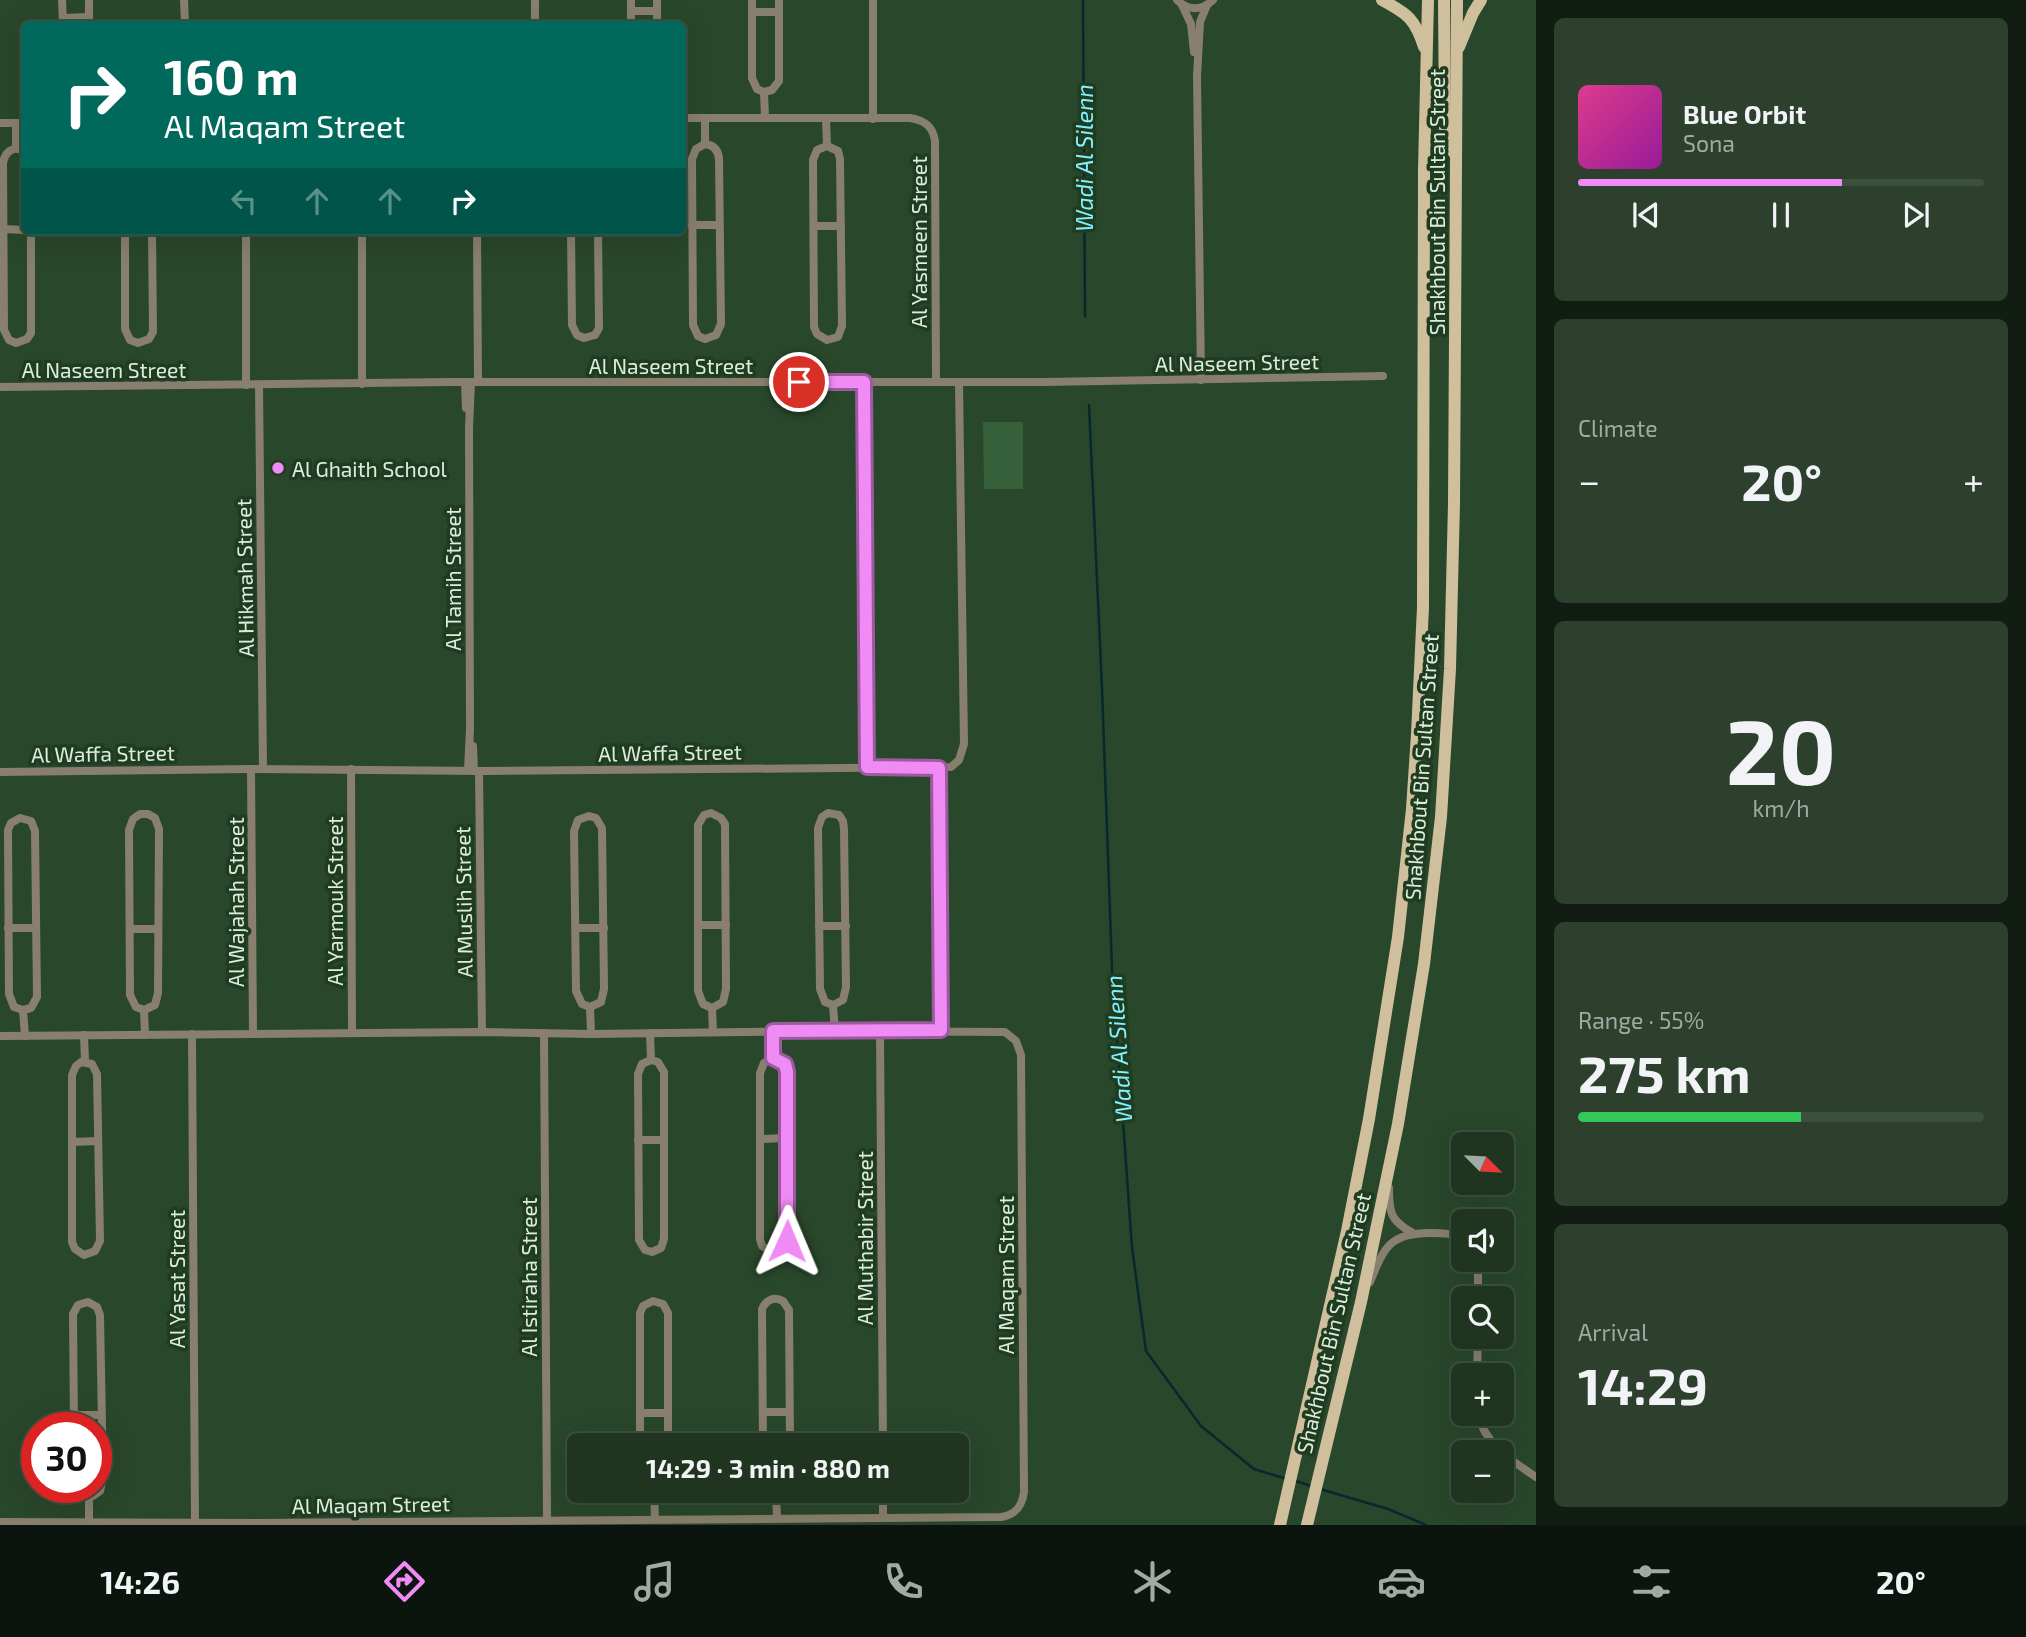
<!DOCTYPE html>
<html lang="en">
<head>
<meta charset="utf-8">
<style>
	:root { --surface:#1f3520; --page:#2c402d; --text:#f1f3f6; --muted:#a1aba5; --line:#3c503e; --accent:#f08bf5 }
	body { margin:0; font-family:"Exo 2",sans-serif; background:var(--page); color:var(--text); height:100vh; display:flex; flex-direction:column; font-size:26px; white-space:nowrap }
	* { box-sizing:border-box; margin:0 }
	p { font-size:23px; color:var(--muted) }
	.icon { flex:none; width:38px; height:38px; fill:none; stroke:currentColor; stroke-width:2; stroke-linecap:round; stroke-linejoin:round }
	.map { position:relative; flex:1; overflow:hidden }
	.details { display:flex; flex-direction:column; gap:18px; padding:18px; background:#111d12; width:490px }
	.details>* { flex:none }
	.hud { position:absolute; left:21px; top:21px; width:665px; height:214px; border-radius:10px; box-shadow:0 7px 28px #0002,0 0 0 2px var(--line); background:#00695c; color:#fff; overflow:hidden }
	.needle { width:46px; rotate:114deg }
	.fabs { position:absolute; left:1451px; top:1132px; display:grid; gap:14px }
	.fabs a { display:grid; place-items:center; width:63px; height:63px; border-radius:10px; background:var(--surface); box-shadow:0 7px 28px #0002,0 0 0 2px var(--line); font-size:35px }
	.speed { position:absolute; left:21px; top:1412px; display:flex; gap:14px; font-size:35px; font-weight:700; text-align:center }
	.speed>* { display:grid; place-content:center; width:91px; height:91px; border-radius:50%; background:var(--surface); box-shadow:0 7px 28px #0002,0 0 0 2px var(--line); line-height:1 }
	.speed .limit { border:10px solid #d22; background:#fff; color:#111 }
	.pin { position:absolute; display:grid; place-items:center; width:60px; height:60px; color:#fff; margin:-30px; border:4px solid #fff; border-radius:50%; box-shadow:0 2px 7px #0007 }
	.me { position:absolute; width:77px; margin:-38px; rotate:1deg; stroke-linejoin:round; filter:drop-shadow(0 0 5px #0008) }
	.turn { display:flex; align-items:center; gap:24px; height:147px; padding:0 28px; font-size:32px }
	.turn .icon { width:91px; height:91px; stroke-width:2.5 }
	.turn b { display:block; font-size:49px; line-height:60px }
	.lanes { display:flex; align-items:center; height:66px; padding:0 28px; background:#0003; justify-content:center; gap:35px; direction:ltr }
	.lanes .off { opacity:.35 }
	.big { font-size:52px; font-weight:700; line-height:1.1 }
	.details .card { flex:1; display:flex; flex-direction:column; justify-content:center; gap:10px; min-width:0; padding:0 24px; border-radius:10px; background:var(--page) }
	.details .dial { align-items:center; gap:0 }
	.dial b { font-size:91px; line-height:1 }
	.song { display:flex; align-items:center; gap:21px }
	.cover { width:84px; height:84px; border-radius:10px; background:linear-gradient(135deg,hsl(330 70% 55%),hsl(300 70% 35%)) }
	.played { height:7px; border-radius:4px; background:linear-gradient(90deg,var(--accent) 65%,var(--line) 65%) }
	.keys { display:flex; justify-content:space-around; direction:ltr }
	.heat { display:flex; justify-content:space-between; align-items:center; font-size:38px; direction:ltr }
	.charge { height:10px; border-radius:5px; background:linear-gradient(90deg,#34c759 55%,var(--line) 0) }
	.trip { position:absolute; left:567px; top:1433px; width:402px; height:70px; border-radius:10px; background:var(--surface); box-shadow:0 7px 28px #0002,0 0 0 2px var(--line); font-weight:700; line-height:70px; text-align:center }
	.tabs { display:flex; height:112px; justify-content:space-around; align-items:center; background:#0c150d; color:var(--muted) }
	.tabs .icon { width:49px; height:49px }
	.tabs .active { color:var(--accent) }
	.tabs b { font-size:32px; color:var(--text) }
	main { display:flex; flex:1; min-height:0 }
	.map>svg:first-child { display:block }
</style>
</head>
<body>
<main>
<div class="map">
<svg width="1536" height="1525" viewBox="0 0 1536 1525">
	<rect width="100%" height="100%" fill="#29472b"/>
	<!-- green -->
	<path fill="#366039" d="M983,422H1023V489H984Z"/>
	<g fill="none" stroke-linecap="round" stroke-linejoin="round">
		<!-- stream -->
		<g stroke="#06292d" stroke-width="2.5">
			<path d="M1083,0L1085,316"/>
			<path d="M1089,405L1102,688L1112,969L1132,1247L1146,1351L1201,1426L1254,1469L1287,1479"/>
			<path d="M1293,1480L1311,1486"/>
			<path d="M1320,1489L1388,1509L1426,1525"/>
		</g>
		<!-- street -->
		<g stroke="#887f6e" stroke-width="8">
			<path d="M62,0L63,24"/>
			<path d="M89,0V24"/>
			<path d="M184,0L185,24"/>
			<path d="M535,0V24"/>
			<path d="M631,0V24"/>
			<path d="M657,0V24"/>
			<path d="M752,0V78L757,89L764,92L772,90L779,81V0"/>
			<path d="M873,0V119"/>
			<path d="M1177,0C1188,11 1202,11 1213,0"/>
			<path d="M1182,5L1191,24L1194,52"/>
			<path d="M631,11H657"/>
			<path d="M752,12H779"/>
			<path d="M63,18L89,17"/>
			<path d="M764,92L765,118"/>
			<path d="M682,118H910C925,120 933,127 935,141L936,381"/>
			<path d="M705,118V144"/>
			<path d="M826,119L827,146"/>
			<path d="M0,123H24"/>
			<path d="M16,123V148"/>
			<path d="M705,144C713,145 718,150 719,158L721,324L716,335L705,339L698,336L693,325L692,159L696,149Z"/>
			<path d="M827,146L838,151L840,159L842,326L838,337L827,340L817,334L814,327L813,160L817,150Z"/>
			<path d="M24,151C13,145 5,152 3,163L4,330L9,340L16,343L27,339L31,333V231"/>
			<path d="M692,225H719"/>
			<path d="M814,226H841"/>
			<path d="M3,229L24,230"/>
			<path d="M125,231V329L130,340L138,343L149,339L153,332L152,231"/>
			<path d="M246,231V385"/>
			<path d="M362,231V384"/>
			<path d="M477,231L478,382"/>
			<path d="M571,231L572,325L577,335L584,338L595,335L599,328L598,231"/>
			<path d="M1201,380L1197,76L1200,22L1207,5"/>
			<path d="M465,382L466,408"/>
			<path d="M864,382L867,767"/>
			<path d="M259,385L263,769"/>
			<path d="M0,387L451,382H1045L1383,376"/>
			<path d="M473,746L474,771"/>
			<path d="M939,768L941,1030"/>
			<path d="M251,769L253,1034"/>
			<path d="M351,769L352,1033"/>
			<path d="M468,770L470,729L469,428L471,382"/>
			<path d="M479,771L482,1032"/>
			<path d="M0,772L251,769L486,771L951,767L959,760L964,744L959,382"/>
			<path d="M711,813L721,818L725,824L726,989L723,1002L712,1008L703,1004L698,991V825L704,815Z"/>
			<path d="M828,813L839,815L843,821L844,829L846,987L843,1000L833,1005L825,1002L820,989L818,828L822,817Z"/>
			<path d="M140,814H148L155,818L159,829L158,993L155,1005L144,1010L136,1007L130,995L129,830L133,819Z"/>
			<path d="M589,816L596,818L602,828L604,989L601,1002L590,1007L582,1004L576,991L574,831L578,820Z"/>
			<path d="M20,818L31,821L35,831L37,997L31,1008L23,1010L14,1007L9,994L8,830L11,823Z"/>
			<path d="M698,925H726"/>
			<path d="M819,926H846"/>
			<path d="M8,928H36"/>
			<path d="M576,928H604"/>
			<path d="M130,929H158"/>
			<path d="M833,1005L835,1031"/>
			<path d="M590,1007L591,1034"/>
			<path d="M712,1008L713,1032"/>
			<path d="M23,1010L25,1036"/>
			<path d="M144,1010L145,1035"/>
			<path d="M773,1031V1058"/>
			<path d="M880,1031L883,1446"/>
			<path d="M544,1033L547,1519"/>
			<path d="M650,1033L651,1060"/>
			<path d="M192,1034L195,1523"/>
			<path d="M84,1035L85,1062"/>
			<path d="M0,1036L482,1032L591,1034L835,1031L1005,1032L1016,1041L1021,1055L1024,1492C1022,1506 1016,1515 1001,1517L256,1523L0,1522"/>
			<path d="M773,1058L785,1064L787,1072L788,1237L783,1248L772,1252L762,1246L760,1239V1073L764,1063Z"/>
			<path d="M651,1060L658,1062L664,1072V1239L661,1248L652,1252L645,1250L639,1240L638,1074L642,1064Z"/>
			<path d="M81,1062L92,1064L97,1074L100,1241L95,1251L84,1255L75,1249L72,1242V1075L76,1066Z"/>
			<path d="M760,1139L787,1138"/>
			<path d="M638,1140H664"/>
			<path d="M72,1142L98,1141"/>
			<path d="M1389,1188C1389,1212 1390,1221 1413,1233"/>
			<path d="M1478,1260V1298"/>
			<path d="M1370,1282C1384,1248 1389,1233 1430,1233C1441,1233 1452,1233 1463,1238"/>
			<path d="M1477,1376L1478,1337"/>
			<path d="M763,1412H789"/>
			<path d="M640,1413H668"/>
			<path d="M1478,1414C1485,1445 1511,1460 1536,1477"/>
			<path d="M74,1415H101"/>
			<path d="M74,1428L73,1314L78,1305L88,1302L97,1307L100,1315L103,1478L100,1491L93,1496H84L76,1488"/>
			<path d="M640,1446V1313L643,1306L653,1301L663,1304L668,1313V1446"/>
			<path d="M763,1446L762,1309C766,1300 774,1296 783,1301L789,1310L790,1446"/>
			<path d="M883,1491V1517"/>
			<path d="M654,1492L655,1519"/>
			<path d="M776,1493L777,1518"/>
			<path d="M89,1497V1522"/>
		</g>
		<!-- primary -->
		<g stroke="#cfbf9c" stroke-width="12">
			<path d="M1382,0C1408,14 1415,19 1424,47"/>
			<path d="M1444,0L1445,128L1448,144L1455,154"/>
			<path d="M1459,47L1473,13L1481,0"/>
			<path d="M1280,1525L1347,1231L1369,1119L1398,937L1412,809L1417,734L1423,607L1424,170L1428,0"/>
			<path d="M1307,1525L1361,1302L1398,1124L1424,964L1441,817L1450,669L1454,503L1457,0"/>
		</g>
	</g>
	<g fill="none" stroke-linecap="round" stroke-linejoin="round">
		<defs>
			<path id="route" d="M787,1241V1072L785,1064L773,1058V1031L941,1030L939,768L867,767L864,382H799"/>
		</defs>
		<!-- route casing -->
		<use href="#route" stroke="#9c5a9f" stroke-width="18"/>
		<!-- route -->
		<use href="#route" stroke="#f08bf5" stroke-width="12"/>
	</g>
	<!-- markers -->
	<circle fill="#f08bf5" stroke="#1f3c21" stroke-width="2.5" cx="278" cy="468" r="7"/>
	<g text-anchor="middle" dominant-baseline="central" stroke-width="7" stroke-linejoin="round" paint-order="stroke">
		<!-- street labels -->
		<g font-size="21" fill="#dceddc" stroke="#1f3c21">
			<text transform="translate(1436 202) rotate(-90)">Shakhbout Bin Sultan Street</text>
			<text transform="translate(918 242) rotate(-90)">Al Yasmeen Street</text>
			<text transform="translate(1237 362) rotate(-1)">Al Naseem Street</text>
			<text x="671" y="365">Al Naseem Street</text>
			<text x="104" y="369">Al Naseem Street</text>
			<text transform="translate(244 578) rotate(-91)">Al Hikmah Street</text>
			<text transform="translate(452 579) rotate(-90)">Al Tamih Street</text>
			<text transform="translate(670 752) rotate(-1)">Al Waffa Street</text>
			<text transform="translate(103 753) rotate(-1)">Al Waffa Street</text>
			<text transform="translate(1421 767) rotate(-86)">Shakhbout Bin Sultan Street</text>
			<text transform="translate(334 901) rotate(-90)">Al Yarmouk Street</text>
			<text transform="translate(235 902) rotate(-90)">Al Wajahah Street</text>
			<text transform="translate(463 902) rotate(-91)">Al Muslih Street</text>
			<text transform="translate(864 1238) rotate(-90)">Al Muthabir Street</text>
			<text transform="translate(1005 1275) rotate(-90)">Al Maqam Street</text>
			<text transform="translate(528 1277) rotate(-90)">Al Istiraha Street</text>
			<text transform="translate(176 1279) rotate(-90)">Al Yasat Street</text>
			<text transform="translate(1333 1323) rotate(-77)">Shakhbout Bin Sultan Street</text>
			<text transform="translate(371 1504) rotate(-1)">Al Maqam Street</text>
		</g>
		<!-- poi labels -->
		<g font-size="21" fill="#dceddc" stroke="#1f3c21" text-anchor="start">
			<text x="292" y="468">Al Ghaith School</text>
		</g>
		<!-- water labels -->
		<g font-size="23" font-style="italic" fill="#83f1fe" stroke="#1f3c21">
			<text transform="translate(1084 158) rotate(-90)">Wadi Al Silenn</text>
			<text transform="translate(1118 1049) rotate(-94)">Wadi Al Silenn</text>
		</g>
	</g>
</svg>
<div class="fabs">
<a><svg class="needle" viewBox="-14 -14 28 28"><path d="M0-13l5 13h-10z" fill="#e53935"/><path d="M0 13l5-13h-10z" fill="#a1aba5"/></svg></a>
<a><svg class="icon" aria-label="sound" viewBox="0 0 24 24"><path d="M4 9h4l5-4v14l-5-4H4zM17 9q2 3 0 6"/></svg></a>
<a><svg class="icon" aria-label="search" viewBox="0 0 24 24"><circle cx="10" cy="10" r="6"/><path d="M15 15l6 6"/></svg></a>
<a>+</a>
<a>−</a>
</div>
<div class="speed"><div class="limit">30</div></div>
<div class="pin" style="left:799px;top:382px;background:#d93025"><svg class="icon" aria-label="arrive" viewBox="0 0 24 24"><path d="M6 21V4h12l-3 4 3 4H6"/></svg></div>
<svg class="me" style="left:787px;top:1241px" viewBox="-20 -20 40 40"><path d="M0-17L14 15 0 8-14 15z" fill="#f08bf5" stroke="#fff" stroke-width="4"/></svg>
<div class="trip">14:29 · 3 min · 880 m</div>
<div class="hud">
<div class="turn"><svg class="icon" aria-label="right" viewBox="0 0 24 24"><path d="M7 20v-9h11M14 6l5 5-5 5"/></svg><div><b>160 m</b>Al Maqam Street</div></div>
<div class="lanes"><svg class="icon off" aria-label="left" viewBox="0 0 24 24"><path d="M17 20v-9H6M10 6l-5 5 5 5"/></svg><svg class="icon off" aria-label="ahead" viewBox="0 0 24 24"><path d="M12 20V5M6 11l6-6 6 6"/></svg><svg class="icon off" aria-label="ahead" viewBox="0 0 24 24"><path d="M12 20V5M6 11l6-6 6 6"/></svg><svg class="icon" aria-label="right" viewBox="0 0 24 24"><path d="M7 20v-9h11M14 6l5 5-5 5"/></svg></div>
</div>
</div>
<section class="details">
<div class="card">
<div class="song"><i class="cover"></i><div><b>Blue Orbit</b><p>Sona</p></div></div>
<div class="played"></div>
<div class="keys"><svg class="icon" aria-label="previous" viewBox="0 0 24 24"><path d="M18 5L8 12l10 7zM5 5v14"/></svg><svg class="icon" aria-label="pause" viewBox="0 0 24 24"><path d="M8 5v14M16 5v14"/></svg><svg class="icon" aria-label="next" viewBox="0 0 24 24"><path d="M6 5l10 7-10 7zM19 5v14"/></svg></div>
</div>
<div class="card"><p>Climate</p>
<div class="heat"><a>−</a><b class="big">20°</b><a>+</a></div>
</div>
<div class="card dial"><b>20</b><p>km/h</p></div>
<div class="card"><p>Range · 55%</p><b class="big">275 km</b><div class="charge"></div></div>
<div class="card"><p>Arrival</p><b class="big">14:29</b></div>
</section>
</main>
<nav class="tabs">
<b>14:26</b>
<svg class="icon active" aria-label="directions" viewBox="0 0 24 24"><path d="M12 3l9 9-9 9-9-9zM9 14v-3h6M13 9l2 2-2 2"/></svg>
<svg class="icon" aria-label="music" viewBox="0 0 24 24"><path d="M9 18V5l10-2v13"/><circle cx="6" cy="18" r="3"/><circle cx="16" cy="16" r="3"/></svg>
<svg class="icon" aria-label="phone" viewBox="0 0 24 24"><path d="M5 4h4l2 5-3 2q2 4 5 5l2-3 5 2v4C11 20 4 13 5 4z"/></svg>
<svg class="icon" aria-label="climate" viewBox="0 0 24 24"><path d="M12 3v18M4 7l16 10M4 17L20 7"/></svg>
<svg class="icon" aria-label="car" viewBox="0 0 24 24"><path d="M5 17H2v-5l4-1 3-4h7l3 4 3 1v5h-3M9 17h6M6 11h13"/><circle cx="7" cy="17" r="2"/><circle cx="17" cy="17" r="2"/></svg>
<svg class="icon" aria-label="filters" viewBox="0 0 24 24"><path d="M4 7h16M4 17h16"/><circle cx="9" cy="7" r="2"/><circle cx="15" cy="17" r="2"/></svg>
<b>20°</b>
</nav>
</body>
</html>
